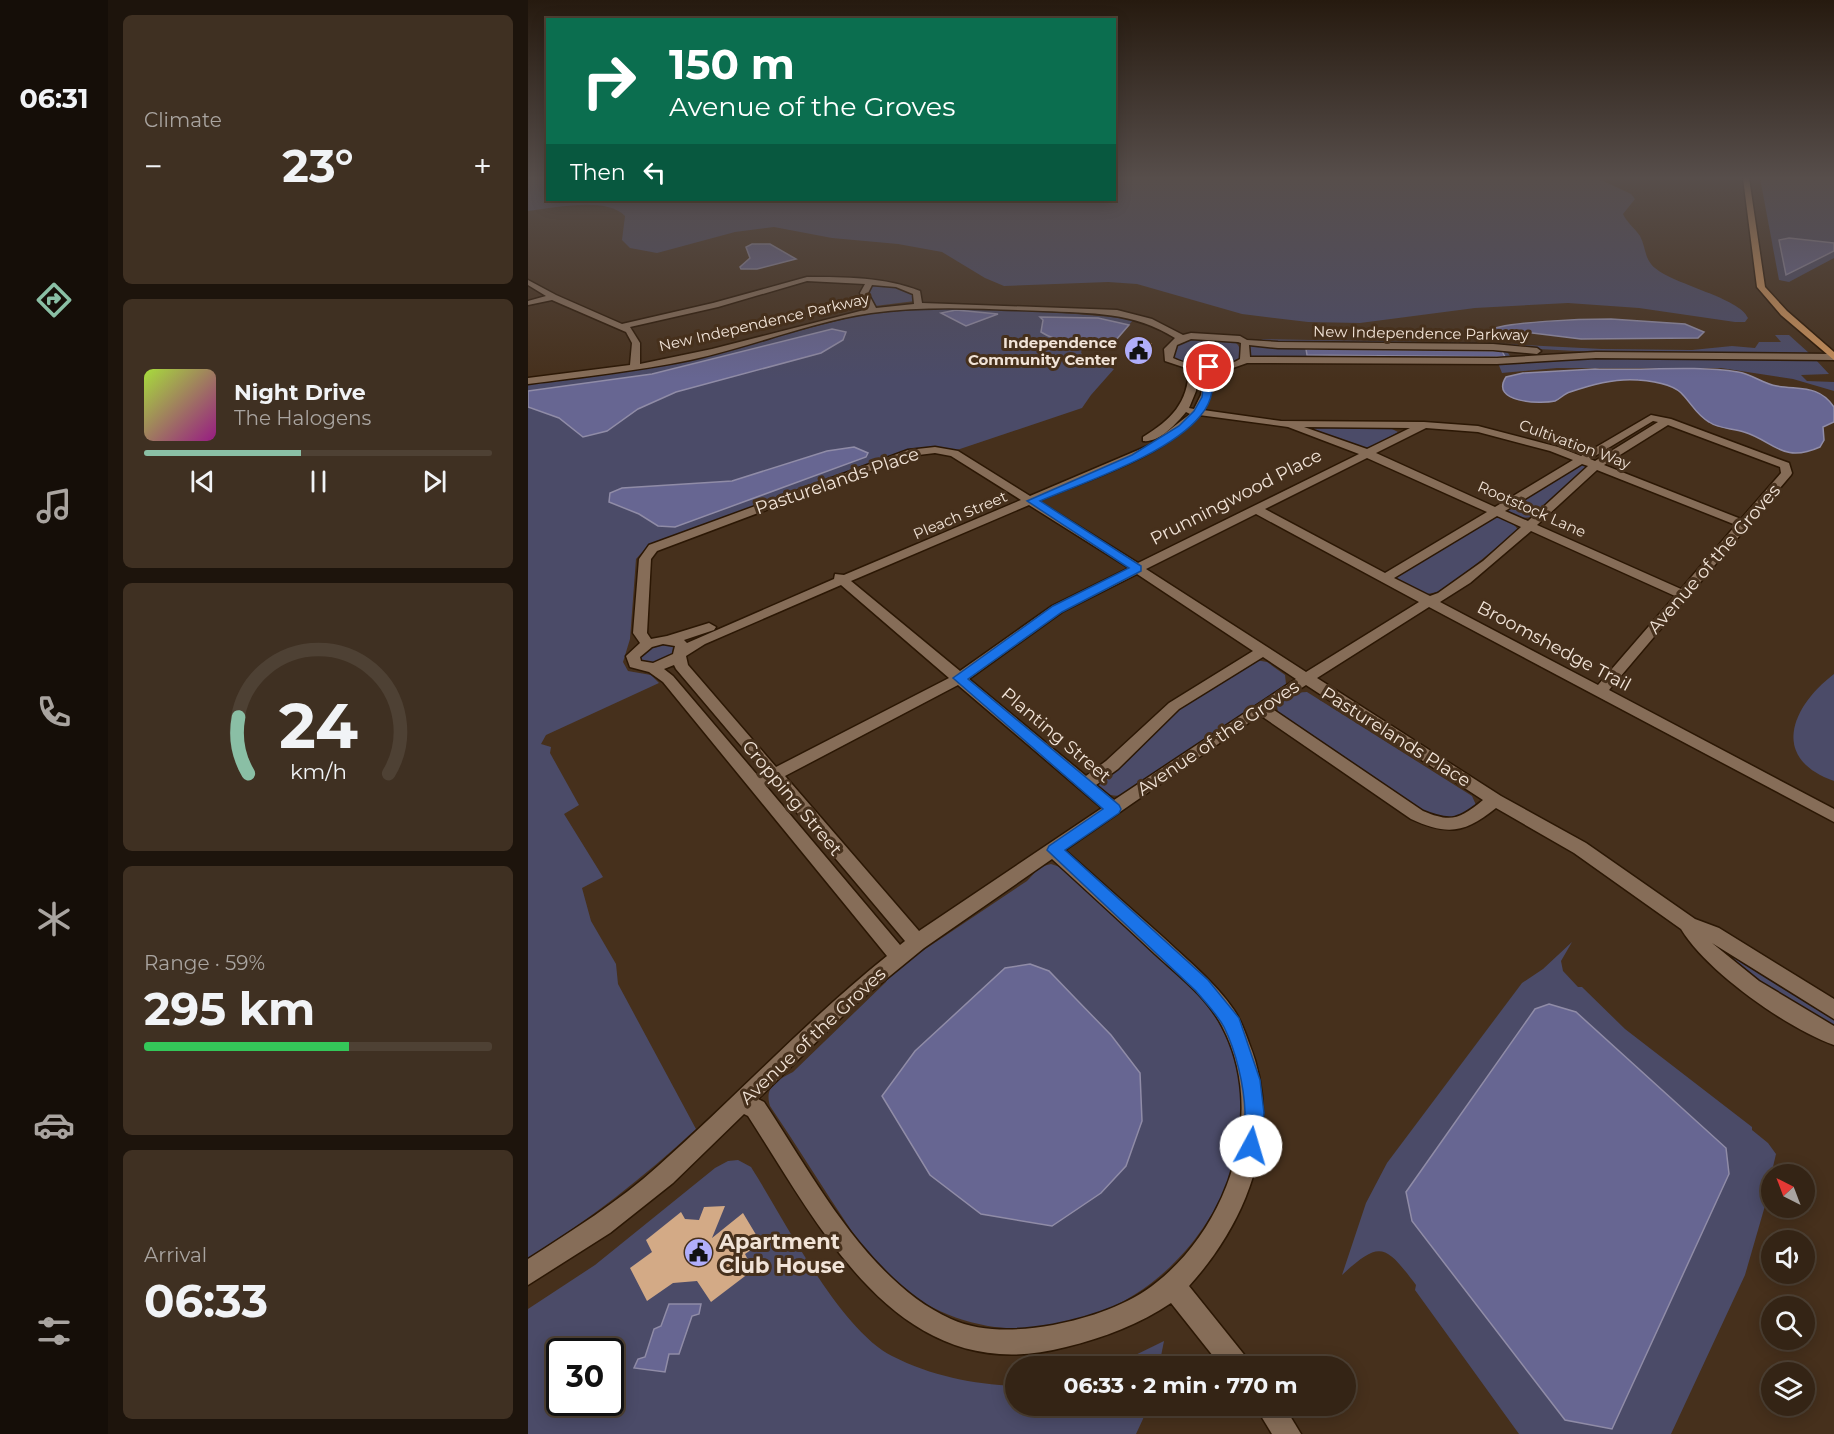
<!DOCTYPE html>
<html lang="en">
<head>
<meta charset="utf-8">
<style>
	:root { --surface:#342415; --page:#3f3022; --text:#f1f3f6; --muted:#a9a4a0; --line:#4e4134; --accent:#8abfa5 }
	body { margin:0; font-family:Montserrat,sans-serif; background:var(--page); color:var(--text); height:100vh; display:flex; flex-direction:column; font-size:22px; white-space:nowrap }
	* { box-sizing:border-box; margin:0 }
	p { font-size:20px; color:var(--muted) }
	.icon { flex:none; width:33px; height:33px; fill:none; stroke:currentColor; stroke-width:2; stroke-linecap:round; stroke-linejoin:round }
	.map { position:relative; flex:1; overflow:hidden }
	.sheet { display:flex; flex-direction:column; gap:15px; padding:15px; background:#1d140c; width:420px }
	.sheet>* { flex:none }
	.top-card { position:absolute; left:18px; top:18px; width:570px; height:183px; border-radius:0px; box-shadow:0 3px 15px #0003,0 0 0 2px var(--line); background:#0b6e4f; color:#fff; overflow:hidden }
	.needle { width:39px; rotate:318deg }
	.fabs { position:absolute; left:1233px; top:1164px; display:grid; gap:12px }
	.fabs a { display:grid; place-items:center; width:54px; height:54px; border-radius:50%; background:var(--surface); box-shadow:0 3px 15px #0003,0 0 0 2px var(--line); font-size:30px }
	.speed { position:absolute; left:18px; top:1338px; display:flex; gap:12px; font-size:30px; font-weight:700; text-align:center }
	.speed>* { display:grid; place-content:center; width:78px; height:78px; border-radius:50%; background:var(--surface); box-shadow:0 3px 15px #0003,0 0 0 2px var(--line); line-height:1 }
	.speed .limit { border:3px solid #111; border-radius:9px; background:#fff; color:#111 }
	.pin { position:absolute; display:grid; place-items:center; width:51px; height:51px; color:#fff; margin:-26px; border:3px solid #fff; border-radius:50%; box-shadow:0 2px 6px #0007 }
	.me { position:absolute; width:66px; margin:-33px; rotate:6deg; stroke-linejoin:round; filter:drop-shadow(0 0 4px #0008) }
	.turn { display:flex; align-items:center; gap:21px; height:126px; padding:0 24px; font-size:27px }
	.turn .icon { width:78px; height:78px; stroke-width:2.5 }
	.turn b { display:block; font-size:42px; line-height:51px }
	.then { display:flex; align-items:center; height:57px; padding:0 24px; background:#0003; gap:12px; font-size:22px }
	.big { font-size:45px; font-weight:700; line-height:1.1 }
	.sheet .widget { flex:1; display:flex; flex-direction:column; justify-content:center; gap:9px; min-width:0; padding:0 21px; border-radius:9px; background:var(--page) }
	.sheet .dial { align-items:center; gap:0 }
	.dial svg { height:156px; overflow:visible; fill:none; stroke:var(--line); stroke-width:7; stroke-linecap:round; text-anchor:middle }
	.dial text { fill:var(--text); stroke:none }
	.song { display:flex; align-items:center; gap:18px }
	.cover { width:72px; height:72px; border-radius:9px; background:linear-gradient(135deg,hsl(80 70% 55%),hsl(310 70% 35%)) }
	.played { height:6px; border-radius:3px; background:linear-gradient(90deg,var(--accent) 45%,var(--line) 45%) }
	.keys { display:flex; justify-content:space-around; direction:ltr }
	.heat { display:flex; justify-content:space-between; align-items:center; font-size:33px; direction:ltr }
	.charge { height:9px; border-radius:4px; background:linear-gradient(90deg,#34c759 59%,var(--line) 0) }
	.trip { position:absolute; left:477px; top:1356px; width:351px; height:60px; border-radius:30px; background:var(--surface); box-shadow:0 3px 15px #0003,0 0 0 2px var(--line); font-weight:700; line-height:60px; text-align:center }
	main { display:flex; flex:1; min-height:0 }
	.menu { display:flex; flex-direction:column; width:108px; justify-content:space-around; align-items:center; background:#150e08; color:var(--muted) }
	.menu .icon { width:42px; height:42px }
	.menu .current { color:var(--accent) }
	.menu b { font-size:27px; color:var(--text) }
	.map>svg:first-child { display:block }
</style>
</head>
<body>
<main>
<nav class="menu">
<b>06:31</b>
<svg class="icon current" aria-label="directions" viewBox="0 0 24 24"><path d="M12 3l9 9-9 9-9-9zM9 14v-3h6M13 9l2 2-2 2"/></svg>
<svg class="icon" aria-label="music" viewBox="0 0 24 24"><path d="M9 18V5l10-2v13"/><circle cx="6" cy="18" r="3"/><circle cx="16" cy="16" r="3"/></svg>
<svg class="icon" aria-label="phone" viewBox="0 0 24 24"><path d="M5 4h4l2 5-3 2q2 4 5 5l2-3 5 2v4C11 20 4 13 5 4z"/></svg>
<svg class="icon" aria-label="climate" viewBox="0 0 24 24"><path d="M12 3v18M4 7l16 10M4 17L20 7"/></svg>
<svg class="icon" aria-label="car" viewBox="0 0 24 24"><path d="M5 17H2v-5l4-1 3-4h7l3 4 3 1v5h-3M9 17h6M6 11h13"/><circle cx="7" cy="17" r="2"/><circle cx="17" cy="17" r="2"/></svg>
<svg class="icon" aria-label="filters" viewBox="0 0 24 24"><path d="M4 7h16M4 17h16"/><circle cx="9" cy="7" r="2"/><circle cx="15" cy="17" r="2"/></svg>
</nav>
<section class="sheet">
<div class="widget"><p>Climate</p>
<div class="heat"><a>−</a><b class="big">23°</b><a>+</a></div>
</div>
<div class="widget">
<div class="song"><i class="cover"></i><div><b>Night Drive</b><p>The Halogens</p></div></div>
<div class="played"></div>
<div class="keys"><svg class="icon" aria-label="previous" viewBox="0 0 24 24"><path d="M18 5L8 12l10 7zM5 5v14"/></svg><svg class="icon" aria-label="pause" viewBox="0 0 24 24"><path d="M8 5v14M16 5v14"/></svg><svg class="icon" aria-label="next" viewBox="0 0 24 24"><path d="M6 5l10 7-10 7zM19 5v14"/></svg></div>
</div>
<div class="widget dial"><svg viewBox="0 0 100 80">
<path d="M14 69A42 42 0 1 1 86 69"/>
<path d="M14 69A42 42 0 0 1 9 40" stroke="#8abfa5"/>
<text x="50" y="56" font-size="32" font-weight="700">24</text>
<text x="50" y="72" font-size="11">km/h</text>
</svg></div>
<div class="widget"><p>Range · 59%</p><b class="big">295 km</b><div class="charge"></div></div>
<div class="widget"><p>Arrival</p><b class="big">06:33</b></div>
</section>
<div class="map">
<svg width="1306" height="1434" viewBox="0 0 1306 1434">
	<rect width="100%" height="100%" fill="#46301c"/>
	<!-- green -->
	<g fill="#4b4b68" fill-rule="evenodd">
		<path d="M0,178L19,179L20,200H586L587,178H1069L1103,194L1107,199L1095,214C1099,223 1107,228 1112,236C1118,247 1116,259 1127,268C1147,285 1212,298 1220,318L1217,322H1207L1111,308L1040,303L947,308L832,323L780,322L714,314L609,284L580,282L476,286L457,278L414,252L370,244L304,238L246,227L207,232L129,253L102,248L94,240L97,216C79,196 25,208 0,211Z"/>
		<path d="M1232,178H1306V258L1261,282L1251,280Z"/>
		<path d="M345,285L373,287L386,294L387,301L347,306L340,292Z"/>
		<path d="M403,308L512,311L606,319L588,340L561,341L553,352L555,357L586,369L563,395L554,408L426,451L395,448L359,457L134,541L119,547L108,559L102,639L95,662L100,671L123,675L131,683L18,735L13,744L23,747L22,753L51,805L36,814L75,877L54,888L63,921L88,964L90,984L168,1129C115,1178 61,1220 0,1258V383L156,361L332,315Z"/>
		<path d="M1247,335H1261L1281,353L1067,352L972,347L728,342L735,339L959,343L1074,349L1164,350L1204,346L1227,348L1231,342H1253Z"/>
		<path d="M662,339C674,339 710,333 712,350C712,353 711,356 711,359C696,370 662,366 646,359V349L650,342Z"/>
		<path d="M721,346L970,349L980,353L982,356L980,359L722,357Z"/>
		<path d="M1068,357L1288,360L1301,374L1273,375L1279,381L1306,382V391L1265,379L1193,368H1029L974,373L970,363Z"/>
		<path d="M773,425L860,427L870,432L844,447L835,448Z"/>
		<path d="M1053,464L1060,467L1006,517L991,518L979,513V508Z"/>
		<path d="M961,518C973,516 984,520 990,530L915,591L899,594L869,578L871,574Z"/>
		<path d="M134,643L145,647L144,656L117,666L108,656L113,650Z"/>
		<path d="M728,660L739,662L757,675L758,684L596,795C585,797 574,795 570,783L646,710Z"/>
		<path d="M1306,674V781C1241,758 1264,706 1306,674Z"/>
		<path d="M779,692L944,796L948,805L935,819L903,818L750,713L749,705C759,698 767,692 779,692Z"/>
		<path d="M523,864L532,867C563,894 593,922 622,950C651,976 682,1001 698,1037C719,1082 719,1129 702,1175C653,1311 489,1380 368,1284C350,1270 337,1249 323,1230C295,1189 270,1147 242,1106C236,1087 249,1080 265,1072L358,982L363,972L499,881L512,867Z"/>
		<path d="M1044,942L1033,961L1035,971L1050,987H1054L1097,1029L1224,1127V1130L1240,1143L1248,1154L1244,1171L1247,1174H1244L1243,1185L1217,1275L1143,1434H991L887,1290L888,1285C857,1244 852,1240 814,1275L838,1203L859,1163L994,983L1015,969Z"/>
		<path d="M1182,942L1306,1020V1032L1223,980Z"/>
		<path d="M210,1160L223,1167C256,1219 311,1329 364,1356C403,1376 445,1384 487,1386L488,1406H621L608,1434H0V1309L67,1265L187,1168L200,1161ZM32,1352H82V1402H32Z"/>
		<path d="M636,1341L631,1366H585Z"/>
	</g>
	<!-- water -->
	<g fill="#676692" stroke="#908ca7" stroke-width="1.5">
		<path d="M1261,238L1306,243V251L1258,275L1251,240Z"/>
		<path d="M224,244H242L268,259L229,269H213L212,267L222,258L218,247Z"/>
		<path d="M428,310L470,314L438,326L413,313Z"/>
		<path d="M512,317L570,318L601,325L588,340C562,340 538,348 513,332L515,320Z"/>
		<path d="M1083,319L1157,324L1176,332L1170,338L1053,339L996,332L960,334L956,332C975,321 1058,319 1083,319Z"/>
		<path d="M304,329L318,332L315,340L293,353L148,392L110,409L79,431L55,437L31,418L0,407V391L124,374Z"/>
		<path d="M778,349L974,351L977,357L779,355Z"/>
		<path d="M1067,369C1114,371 1164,365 1210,372C1224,374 1235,384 1249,386C1273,390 1291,385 1306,407V422L1295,427L1296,440L1292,447C1254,464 1246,441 1216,432C1204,428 1191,429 1181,422C1169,415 1165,406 1156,396C1147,384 1124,381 1110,380C1089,378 1062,385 1042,392C1037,393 1032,399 1027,401C1013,404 961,403 978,377L995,373Z"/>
		<path d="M326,447L340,453L338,457L147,527L130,526L111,514L81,502L82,493L94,488L204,481L299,451Z"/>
		<path d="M502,964L521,971L548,999L583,1035L612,1073L614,1121L598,1166L573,1193L524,1226L453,1214L402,1175L354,1096L387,1051L477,968Z"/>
		<path d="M1021,1004L1048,1012L1198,1148L1201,1174L1084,1429L1037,1420L884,1221L878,1192L1007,1009Z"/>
		<path d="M141,1304H173L171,1314L164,1316L151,1354H141L137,1372L106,1368L110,1359L117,1357L126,1329L133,1326Z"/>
	</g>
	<!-- building -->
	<g fill="#d3aa86">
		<path d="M601,343H624L622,359L598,358Z"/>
		<path d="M197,1206L184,1238L215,1213L233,1243L217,1254L225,1270L183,1302L169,1281L145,1283L119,1301L102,1268L124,1252L118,1240L153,1212L157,1219L171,1220L176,1207Z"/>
	</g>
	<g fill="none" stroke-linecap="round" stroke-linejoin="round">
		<defs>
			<g id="minor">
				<path d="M279,277C317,277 357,277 392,291L394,303L589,310L624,319L655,335L663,333L712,336L719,340L750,342L965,344L1009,348L1013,351L1009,354L965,350L750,348L721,345L722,357L969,358L1068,352L1306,354V360L1068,358L969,364L719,363L702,369L685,370L682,395L675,410L753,421L896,422L950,426L1030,447L1053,456L1123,415L1143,419L1261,463L1264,473L1263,475L1081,690L1306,809V822L901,607L789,678L973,796L1058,843L1167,919L1191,928L1306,999V1019L1184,943L1231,981L1306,1026V1045C1259,1028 1179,972 1153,929L1046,853L968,808C937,833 920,836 883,819L732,715L537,850C570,879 603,909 636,938C660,961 687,982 706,1010C713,1020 717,1032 721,1043C756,1129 720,1221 661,1286L718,1357L722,1366H693L643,1303C612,1324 575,1338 538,1347C373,1391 295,1232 220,1116L216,1114L145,1183L82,1233L0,1285V1259C45,1230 90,1202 130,1166C208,1097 278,1021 359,956L135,682L121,672L102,667L98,656L112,643L105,633L111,559L121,545L380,450L407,447L430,451L502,496L622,445L662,414L658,412C648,424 631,443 615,441V437C643,420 660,403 661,369L637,361L636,349L647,338C606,312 563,313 515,311C457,309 400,305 343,313C282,322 223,347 162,360C109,371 54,377 0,384V378L102,365L104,343L98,332L24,300L0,305V301L18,296L0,285V280L28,295L94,324L185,303ZM279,281L337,284L332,293L340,309L184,349L112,364V343L102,327L190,307ZM344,285L368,287L385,294L386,304L348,308L340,293ZM663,339L710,342L713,343L712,359C695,370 663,367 645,358L649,345ZM671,370H676L673,395L666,409L661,408L668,391ZM671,415L760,427L831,454L610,563L510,501C559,480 638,456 671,415ZM1125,421L1130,422L1067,461L1062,459ZM1140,425L1252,467L1253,473L1213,519L1076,465ZM776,427L882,428L839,449ZM898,428L950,432L1022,451L1045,460L967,507L848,453ZM407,453L423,456L493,500L316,575L307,574L306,579L159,643L156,640L186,630L188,627L181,623L139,636L123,639L119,633L123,559L129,551L382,456ZM839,458L959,512L857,573L737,509ZM1054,464L1060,466L1000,521L977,511ZM1069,470L1208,525L1153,589L1009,525ZM501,505L601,568L524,606L432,671L323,581ZM728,514L891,602L778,672L618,569ZM969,516L993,527L955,561L910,593L902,596L866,578ZM1003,531L1147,596L1070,685L912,602L942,583ZM609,574L725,651L641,703L578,761L558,776L441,679L534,612ZM313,585L421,678L248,767L160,665L158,656L177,644ZM135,644L147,646L145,654L125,663L113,661L112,657L124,647ZM735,657L768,679L586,800L568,785L590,769L651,709ZM146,665L148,669L236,773L230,776L145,676L136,669ZM430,685L574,808L391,931L257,776ZM778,685L955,800C932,819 923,823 895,811L743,708ZM244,783L377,941L372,945L238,786ZM524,859C558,890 593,922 627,954C650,975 679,997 694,1026C739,1111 702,1224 629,1282C601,1305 561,1318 525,1325C492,1331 454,1333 423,1319C340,1282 284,1174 236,1102L230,1099L324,1007L396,948Z"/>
				<path d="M727,1406H756L773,1434H744Z"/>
			</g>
			<path id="major" d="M1215,178H1221L1237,287L1259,311L1306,352V360L1253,315L1229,287Z"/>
		</defs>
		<!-- minor casing -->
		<use href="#minor" stroke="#2b1704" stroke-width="3"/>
		<!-- major casing -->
		<use href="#major" stroke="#2b1704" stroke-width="3"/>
		<!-- minor -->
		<use href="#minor" fill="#866d58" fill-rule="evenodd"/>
		<!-- major -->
		<use href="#major" fill="#c88f59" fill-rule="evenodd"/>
	</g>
	<!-- sky -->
	<linearGradient id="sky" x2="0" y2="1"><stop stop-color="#261a0f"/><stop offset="0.47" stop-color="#574e4b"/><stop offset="1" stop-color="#574e4b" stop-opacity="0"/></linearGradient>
	<rect width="1306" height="379" fill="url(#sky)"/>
	<!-- route -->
	<path fill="#1a73e8" stroke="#114b97" stroke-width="1.5" d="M678,365L686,367C686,384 685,401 673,415C642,454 559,481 512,501L613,566V571L534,612L440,679L591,805L593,809L591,813L537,850L680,980L711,1018L732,1080L736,1113L730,1153L723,1156L716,1153C710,1140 717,1126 717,1112C716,1085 708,1051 696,1027C689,1014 677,1002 668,991L519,850L521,846L575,809L425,678L525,606L601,568L499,501L604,455L651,426L666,411L674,397Z"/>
	<!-- icons -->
	<defs>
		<symbol id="civic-disc" viewBox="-11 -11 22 22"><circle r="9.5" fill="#b0aefa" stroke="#46301c"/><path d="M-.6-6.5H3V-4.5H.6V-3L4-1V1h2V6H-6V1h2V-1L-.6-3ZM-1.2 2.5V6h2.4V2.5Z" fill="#111"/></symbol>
	</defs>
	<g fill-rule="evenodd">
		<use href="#civic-disc" x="594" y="334" width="33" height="33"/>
		<use href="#civic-disc" x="154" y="1236" width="33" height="33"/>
	</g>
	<g text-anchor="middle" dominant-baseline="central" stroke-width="6" stroke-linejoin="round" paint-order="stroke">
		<!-- far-street labels -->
		<g font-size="15" fill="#f1e3d7" stroke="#46301c">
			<text transform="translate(236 322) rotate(-13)">New Independence Parkway</text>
			<text transform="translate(893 333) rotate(1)">New Independence Parkway</text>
			<text transform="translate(1047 444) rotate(20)">Cultivation Way</text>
			<text transform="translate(1004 509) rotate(24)">Rootstock Lane</text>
			<text transform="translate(432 515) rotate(-23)">Pleach Street</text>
		</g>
		<!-- far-poi labels -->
		<g font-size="15" font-weight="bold" fill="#f1e3d7" stroke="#46301c" text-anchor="end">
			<text x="589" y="342">Independence<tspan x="589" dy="17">Community Center</tspan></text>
		</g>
		<!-- street labels -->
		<g font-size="18" fill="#f1e3d7" stroke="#46301c">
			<text transform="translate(309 481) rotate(-19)">Pasturelands Place</text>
			<text transform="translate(708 497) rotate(-27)">Prunningwood Place</text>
			<text transform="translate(1186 559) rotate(-49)">Avenue of the Groves</text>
			<text transform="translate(1026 646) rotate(28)">Broomshedge Trail</text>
			<text transform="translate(528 735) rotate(40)">Planting Street</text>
			<text transform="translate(868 737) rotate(32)">Pasturelands Place</text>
			<text transform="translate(690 738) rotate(-34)">Avenue of the Groves</text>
			<text transform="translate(264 798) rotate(50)">Cropping Street</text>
			<text transform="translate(285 1036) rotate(-43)">Avenue of the Groves</text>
		</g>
		<!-- near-poi labels -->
		<g font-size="21" font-weight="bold" fill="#f1e3d7" stroke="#46301c" text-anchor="start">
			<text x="191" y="1241">Apartment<tspan x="191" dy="24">Club House</tspan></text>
		</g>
	</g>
</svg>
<div class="fabs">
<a><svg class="needle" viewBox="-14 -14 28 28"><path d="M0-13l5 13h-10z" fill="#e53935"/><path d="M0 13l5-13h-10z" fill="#a9a4a0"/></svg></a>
<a><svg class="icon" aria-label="sound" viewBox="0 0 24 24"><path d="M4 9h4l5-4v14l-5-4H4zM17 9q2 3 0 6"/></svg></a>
<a><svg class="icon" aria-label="search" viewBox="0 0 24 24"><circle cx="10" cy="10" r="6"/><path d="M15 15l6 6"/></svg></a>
<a><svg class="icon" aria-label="layers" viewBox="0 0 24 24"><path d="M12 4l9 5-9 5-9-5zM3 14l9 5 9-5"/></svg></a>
</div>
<div class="speed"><div class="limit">30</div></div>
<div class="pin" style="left:681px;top:367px;background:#d93025"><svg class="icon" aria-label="arrive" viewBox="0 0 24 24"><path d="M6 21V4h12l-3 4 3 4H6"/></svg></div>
<svg class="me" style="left:723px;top:1146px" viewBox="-20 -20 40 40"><circle r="19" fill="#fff"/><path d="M0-13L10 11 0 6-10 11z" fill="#1a73e8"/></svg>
<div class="trip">06:33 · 2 min · 770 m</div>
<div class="top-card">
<div class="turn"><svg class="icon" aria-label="right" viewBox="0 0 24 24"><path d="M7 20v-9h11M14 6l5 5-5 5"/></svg><div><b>150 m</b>Avenue of the Groves</div></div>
<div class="then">Then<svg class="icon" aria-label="left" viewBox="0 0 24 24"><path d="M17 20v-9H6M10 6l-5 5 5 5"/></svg></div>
</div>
</div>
</main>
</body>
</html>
